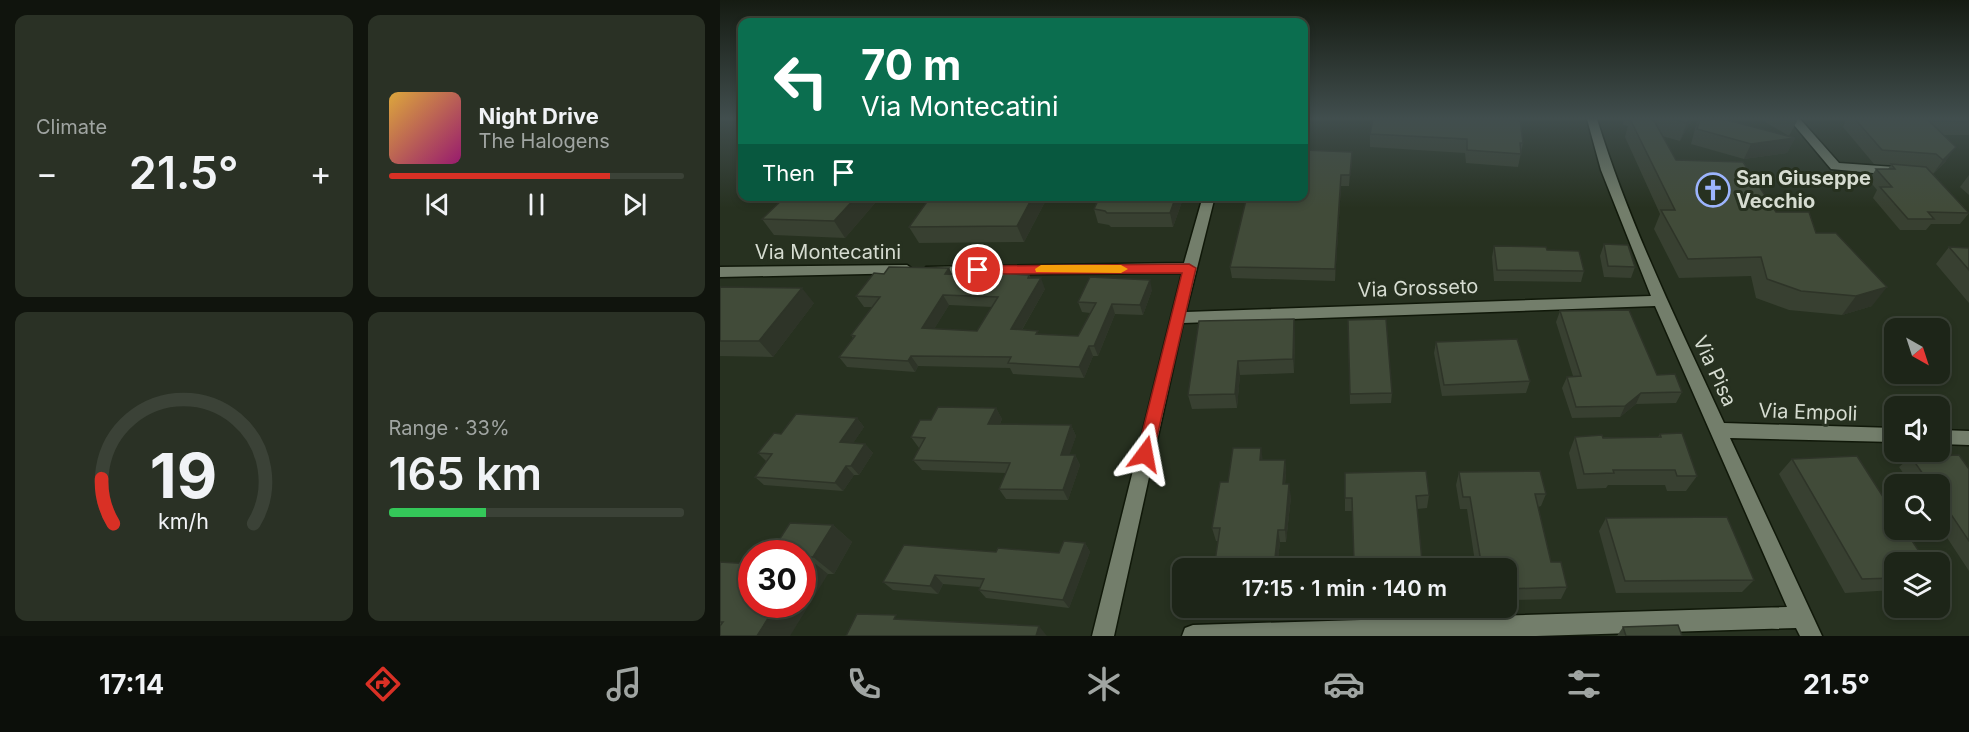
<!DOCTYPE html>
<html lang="en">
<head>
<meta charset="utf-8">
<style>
	:root { --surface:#1d2518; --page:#2a3125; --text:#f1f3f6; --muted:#a0a5a2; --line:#3b4237; --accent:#d93025 }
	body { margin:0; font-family:Inter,sans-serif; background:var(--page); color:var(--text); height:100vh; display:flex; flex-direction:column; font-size:22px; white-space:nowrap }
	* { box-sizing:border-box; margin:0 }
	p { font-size:20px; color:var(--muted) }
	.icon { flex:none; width:33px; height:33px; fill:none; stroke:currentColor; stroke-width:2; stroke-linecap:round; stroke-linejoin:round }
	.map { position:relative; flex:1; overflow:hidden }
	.sheet { display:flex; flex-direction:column; gap:15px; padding:15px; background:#10140d; width:720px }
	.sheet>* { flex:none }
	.hud { position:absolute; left:18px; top:18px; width:570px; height:183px; border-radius:12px; box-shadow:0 3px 9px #0003,0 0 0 2px var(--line); background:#0b6e4f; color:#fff; overflow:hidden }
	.needle { width:39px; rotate:141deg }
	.buttons { position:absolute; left:1164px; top:318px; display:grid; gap:12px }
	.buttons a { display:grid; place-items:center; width:66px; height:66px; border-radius:12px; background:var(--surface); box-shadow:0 3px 9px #0003,0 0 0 2px var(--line); font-size:30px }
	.speed { position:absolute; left:18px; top:540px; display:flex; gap:12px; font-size:30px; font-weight:700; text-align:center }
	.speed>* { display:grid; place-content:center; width:78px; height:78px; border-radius:50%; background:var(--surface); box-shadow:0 3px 9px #0003,0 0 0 2px var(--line); line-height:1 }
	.speed .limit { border:9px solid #d22; background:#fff; color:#111 }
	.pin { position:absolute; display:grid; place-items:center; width:51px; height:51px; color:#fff; margin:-26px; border:3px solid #fff; border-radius:50%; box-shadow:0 2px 6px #0007 }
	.me { position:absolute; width:66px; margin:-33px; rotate:13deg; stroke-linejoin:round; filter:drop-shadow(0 0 4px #0008) }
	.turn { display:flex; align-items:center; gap:21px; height:126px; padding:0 24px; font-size:27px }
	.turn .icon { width:78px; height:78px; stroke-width:2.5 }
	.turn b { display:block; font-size:42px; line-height:51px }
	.then { display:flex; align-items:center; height:57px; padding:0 24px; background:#0003; gap:12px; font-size:22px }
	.big { font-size:45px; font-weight:600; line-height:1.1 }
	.sheet .card { flex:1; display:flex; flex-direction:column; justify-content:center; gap:9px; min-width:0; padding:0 21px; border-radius:12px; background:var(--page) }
	.sheet .dial { align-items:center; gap:0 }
	.dial svg { height:156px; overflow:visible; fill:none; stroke:var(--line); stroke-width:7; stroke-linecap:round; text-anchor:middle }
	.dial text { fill:var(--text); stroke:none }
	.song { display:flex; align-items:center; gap:18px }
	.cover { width:72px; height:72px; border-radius:9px; background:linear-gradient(135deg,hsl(40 70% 55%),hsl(320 70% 35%)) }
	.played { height:6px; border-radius:3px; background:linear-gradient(90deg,var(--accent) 75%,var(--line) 75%) }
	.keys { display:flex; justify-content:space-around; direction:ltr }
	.heat { display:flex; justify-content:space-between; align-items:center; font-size:33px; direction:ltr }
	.charge { height:9px; border-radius:4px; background:linear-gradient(90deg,#34c759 33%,var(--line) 0) }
	.sheet .tiles { flex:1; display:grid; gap:15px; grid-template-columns:repeat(2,1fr) }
	.trip { position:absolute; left:452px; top:558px; width:345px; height:60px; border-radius:12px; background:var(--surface); box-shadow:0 3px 9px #0003,0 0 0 2px var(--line); font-weight:600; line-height:60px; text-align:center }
	.tab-bar { display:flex; height:96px; justify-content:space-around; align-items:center; background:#0c0f0a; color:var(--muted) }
	.tab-bar .icon { width:42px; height:42px }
	.tab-bar .selected { color:var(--accent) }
	.tab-bar b { font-size:27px; color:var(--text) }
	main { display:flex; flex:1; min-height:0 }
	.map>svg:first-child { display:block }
</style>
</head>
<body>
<main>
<section class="sheet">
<div class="tiles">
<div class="card"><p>Climate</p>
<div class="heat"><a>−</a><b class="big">21.5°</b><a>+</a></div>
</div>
<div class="card">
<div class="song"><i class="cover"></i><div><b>Night Drive</b><p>The Halogens</p></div></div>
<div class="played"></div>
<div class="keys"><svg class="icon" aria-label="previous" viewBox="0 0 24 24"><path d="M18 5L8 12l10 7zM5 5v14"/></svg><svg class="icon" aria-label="pause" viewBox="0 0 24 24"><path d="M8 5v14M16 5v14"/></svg><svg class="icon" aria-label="next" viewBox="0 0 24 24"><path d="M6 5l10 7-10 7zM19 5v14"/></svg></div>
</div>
<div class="card dial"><svg viewBox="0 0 100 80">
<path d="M14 69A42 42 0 1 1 86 69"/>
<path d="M14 69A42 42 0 0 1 8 46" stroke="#d93025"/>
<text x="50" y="56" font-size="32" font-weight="700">19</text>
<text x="50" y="72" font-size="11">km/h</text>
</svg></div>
<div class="card"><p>Range · 33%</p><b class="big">165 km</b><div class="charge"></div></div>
</div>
</section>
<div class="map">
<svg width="1249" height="636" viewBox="0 0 1249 636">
	<rect width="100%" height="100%" fill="#273120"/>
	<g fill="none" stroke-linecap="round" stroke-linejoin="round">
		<defs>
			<g id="street">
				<path d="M867,119H877C909,224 958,323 1004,423L1174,428V442L1010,438L1102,636H1080L1076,628L816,636H462L465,628L473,625L1067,607L935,306L463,323L394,636H372L462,273L211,275L204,270L206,267L464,263L483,196H495L466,312L931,296L881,170Z"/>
				<path d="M1069,119H1080L1119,163L1174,167L1180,171L1174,175L1111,169Z"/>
				<path d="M187,265L194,270L192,273L0,277V267Z"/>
				<path d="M1220,430L1249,431V445L1220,444Z"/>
			</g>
		</defs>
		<!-- street casing -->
		<use href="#street" stroke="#101809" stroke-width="3"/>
		<!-- street -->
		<use href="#street" fill="#737e6b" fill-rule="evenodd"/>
	</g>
	<!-- wall -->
	<g fill="#384031" fill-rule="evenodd">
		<path d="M904,119H972L960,141L942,136L956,160L1096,233L1152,306L1122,315L1069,310L1036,298L1031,276L959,278L934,229L940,214L905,137L908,126L903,125Z"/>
		<path d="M979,119H1003L1075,138L1067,153L1024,159L971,144L975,129Z"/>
		<path d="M1040,119H1076L1077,121L1069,136Z"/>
		<path d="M1126,119H1249V135H1223L1226,161L1213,174L1207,168L1249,213L1240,224H1211L1206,230H1180L1153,198L1157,190L1149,180L1156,169H1168L1171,165L1154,164L1123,127Z"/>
		<path d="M650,134L803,143L798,167L746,163L745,153L650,147Z"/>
		<path d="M632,152L629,186H621L615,281L512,278L510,267Z"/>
		<path d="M1249,175V195L1240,187Z"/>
		<path d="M161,196L125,238L54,235L42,219Z"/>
		<path d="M464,196L453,227H391L389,225L378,223L374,209Z"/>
		<path d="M326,200L304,242L199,243L189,227Z"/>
		<path d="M884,244L915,267L911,278L884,277L880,256Z"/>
		<path d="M774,246L827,250L864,271L861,282L774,281L772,257Z"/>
		<path d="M1229,247L1249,248V303L1216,264Z"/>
		<path d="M229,268L232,274L272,276L309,275L311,278L325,289L302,330L319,334L358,336L370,313L362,312L358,302L432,290L423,315L395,314L378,356H373L364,378L293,374L290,368L198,366L195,372L127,367L119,357L133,338L131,335L152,307H144L136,296L164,274ZM229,305L272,307L257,331L214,329Z"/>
		<path d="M0,287L94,303L53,357L0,356Z"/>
		<path d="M840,311L962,392L956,403L916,404L900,417L852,418L842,388L847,377L853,376L836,322Z"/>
		<path d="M479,321L575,333L574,373L520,375L517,408L472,409L468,395Z"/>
		<path d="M628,330L672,393L671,403L630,404Z"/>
		<path d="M716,342L810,381L806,393L722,396L714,353Z"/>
		<path d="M276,408L282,419L280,424L351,425L356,436L349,455H355L360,465L348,500L286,499L279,489L286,473L202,470L193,460L200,448H199L191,437L211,420Z"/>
		<path d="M137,418L144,427L133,443L145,444L153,453L139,475H134L123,491L44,485L35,477L46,461L38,453L61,434Z"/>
		<path d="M940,434L977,476L966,491H947L945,485H888L886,488L857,489L849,453L855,437H938Z"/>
		<path d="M1191,457L1249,469V571L1220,527V484H1191L1179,467Z"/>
		<path d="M1072,459L1174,562V590L1125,593L1059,474Z"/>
		<path d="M543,460H565L566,473L565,484L571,497L566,542H560L557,568H494L498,541H496L492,528L508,482Z"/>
		<path d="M739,472L826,494L821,506L818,507L831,562L847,587L841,599L786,600V568H751L753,562H755L747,509H740L736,485Z"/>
		<path d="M625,473L709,495L707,508L697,509L634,562L632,511H625Z"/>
		<path d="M886,518L1034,580L1022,592L896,593L879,531Z"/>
		<path d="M113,525L132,542L114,574H108L0,636V562L32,604Z"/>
		<path d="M365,543L370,552L349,608L266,598L259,590L260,587L223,584L218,594L173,590L163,582L276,552L339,553Z"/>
		<path d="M903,627L962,636H897Z"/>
	</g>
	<!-- shaded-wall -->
	<g fill="#2e3428">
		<path d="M969,119H972L960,141L967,123Z"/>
		<path d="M1075,138L1067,153L1024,159L1031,144Z"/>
		<path d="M1236,147L1226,161L1213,174L1223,160Z"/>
		<path d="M632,152V163L629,186L630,175Z"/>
		<path d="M621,175V186L615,281V269Z"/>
		<path d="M137,196H161L125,238L114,221Z"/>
		<path d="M313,196H325L326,200L304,242L297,226Z"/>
		<path d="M456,196H464L453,227L450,213Z"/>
		<path d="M229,268L234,279L225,274Z"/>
		<path d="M321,278L325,289L296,340L291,329Z"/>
		<path d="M430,280L432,290L423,315L420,305Z"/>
		<path d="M1167,287L1152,306L1122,315L1136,296Z"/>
		<path d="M82,288L94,303L53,357L39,341Z"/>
		<path d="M223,295L229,305L208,339L202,328Z"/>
		<path d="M392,304L395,314L378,356L374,346Z"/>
		<path d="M574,319L575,333L574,373L573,359Z"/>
		<path d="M369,346L373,356L364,378L359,367Z"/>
		<path d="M191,356L198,366L195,372L188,361Z"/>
		<path d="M518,361L520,375L517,408L515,394Z"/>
		<path d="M921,393L916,404L900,417L905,406Z"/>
		<path d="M276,408L282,419L275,434L268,424Z"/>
		<path d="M137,418L144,427L128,451L120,442Z"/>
		<path d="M351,425L356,436L346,465L341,455Z"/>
		<path d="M145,444L153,453L139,475L131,466Z"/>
		<path d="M541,448L543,461L540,460Z"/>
		<path d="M355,455L360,465L348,500L343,490Z"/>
		<path d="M565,460L566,473L564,497L563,484Z"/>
		<path d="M126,466L134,475L123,491L115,483Z"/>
		<path d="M569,484L571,497L566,542L565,530Z"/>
		<path d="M113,525L132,542L114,574L93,557Z"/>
		<path d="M558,530L560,542L557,568L555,558Z"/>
		<path d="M365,543L370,552L349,608L343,600Z"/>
		<path d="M87,557L108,574L70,636H37L57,604H82V564Z"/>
		<path d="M527,558L529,568H525Z"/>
		<path d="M215,575L223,584L218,594L210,586Z"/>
		<path d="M319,626L327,636H316Z"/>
	</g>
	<!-- building -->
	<g fill="#414b39" stroke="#2e3428" stroke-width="1.5" fill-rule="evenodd">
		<path d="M653,119H800L803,143H800L801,154L747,150V139L650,134Z"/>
		<path d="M910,119H933L956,160L1023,162L1056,212H1089L1096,233H1116L1167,287L1136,296L1081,291L1047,279L1041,257L968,259L941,210H955Z"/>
		<path d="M952,119H969L967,123Z"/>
		<path d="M980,119H1003L1075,138L1031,144L977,129Z"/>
		<path d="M1135,119H1249V122L1209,121L1236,147L1223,160L1216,154L1162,150Z"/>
		<path d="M584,150L632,152L630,175H621L615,269L510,267L527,196H584Z"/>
		<path d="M1171,164L1206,167L1249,213L1208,212L1214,219H1188L1160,187H1172L1156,169H1175Z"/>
		<path d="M66,196H137L114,221L42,219Z"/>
		<path d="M211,196H313L297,226L189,227Z"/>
		<path d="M380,196H456L450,213H387L385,211L374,209Z"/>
		<path d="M884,244L908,245L915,267L888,266Z"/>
		<path d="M774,246L826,247L827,250L859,251L864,271L777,270Z"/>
		<path d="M1229,247L1249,248V270Z"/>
		<path d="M169,267L229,268L225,274L272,276L274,273L309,275L308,278H321L291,329L318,331L316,334L358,336L376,303L358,302L370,277L430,280L420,305L392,304L374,346H369L359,367L288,363L291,357L191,356L188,361L119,357L135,336L131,335L160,297L136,296L154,273L164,274ZM223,295L278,297L257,331L202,328Z"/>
		<path d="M0,287L82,288L39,341H0Z"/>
		<path d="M909,310L937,375L955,374L962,392L921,393L905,406L856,407L847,377L861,376L840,311Z"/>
		<path d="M574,319L573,359L518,361L515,394L468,395L479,321Z"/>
		<path d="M666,319L672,393L630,394L628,320Z"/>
		<path d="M797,339L810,381L724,385L716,342Z"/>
		<path d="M218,407L276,408L268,424L351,425L341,455H355L343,490L279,489L290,463L193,460L205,438L191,437L200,420H211Z"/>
		<path d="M76,414L137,418L120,442L145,444L131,466H126L115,483L35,477L52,454L38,453L54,433L61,434Z"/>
		<path d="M962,433L977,476H957L955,470H893L894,473L864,474L855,437L882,435L883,438L941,437L940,434Z"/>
		<path d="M513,448H541L540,460H565L563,484H569L565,530H558L555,558H527L525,568H494L500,528H492L500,482H508Z"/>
		<path d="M1239,455L1249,469V541L1220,498V484H1210L1191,457Z"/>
		<path d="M1137,456L1174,514V530H1185L1206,562H1174V578L1142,579L1072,459Z"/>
		<path d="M706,471L709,495L696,496L702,561H716L717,568H627V562H634L632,498H625V473Z"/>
		<path d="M820,471L826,494H815L831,562H841L847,587L786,589V568H754L753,562H761L750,497H743L739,472Z"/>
		<path d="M1007,517L1034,580L905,581L886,518Z"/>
		<path d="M70,523L113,525L93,557H87L82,564V554H50Z"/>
		<path d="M344,541L365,543L343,600L259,590L264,579L215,575L210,586L163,582L184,545L276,552L278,548L339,553Z"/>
		<path d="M0,562L32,564V604H57L37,636H0V626L3,622H0Z"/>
		<path d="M137,614L176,615L174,619L319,626L316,636H126Z"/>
		<path d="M958,625L962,636H906L903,627Z"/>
	</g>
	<!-- sky -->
	<linearGradient id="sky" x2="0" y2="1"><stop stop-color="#151b12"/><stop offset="0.57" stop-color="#414e4e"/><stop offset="1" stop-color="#414e4e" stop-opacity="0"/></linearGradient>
	<rect width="1249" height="208" fill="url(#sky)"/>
	<!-- route -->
	<path fill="#d93025" stroke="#8d1f18" stroke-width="1.5" d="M469,264L476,268L433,454L431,459L425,461L420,459L417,454L462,273L258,274L252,270L258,266Z"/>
	<!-- slow -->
	<path fill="#f59e0b" d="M321,265H401L408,269L401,273L316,272L315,269Z"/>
	<!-- icons -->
	<defs>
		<symbol id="church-ring" viewBox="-11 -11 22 22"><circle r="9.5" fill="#273120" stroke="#9cb4fd" stroke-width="1.5"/><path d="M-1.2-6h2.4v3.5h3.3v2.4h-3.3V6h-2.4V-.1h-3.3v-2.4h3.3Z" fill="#9cb4fd"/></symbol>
	</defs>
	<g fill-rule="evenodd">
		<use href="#church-ring" x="974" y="171" width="38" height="38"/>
	</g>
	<g text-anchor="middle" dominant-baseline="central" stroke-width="6" stroke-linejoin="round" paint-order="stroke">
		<!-- poi labels -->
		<g font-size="20" font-weight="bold" fill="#d6dcd1" stroke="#273120" text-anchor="start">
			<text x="1016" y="178">San Giuseppe<tspan x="1016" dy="23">Vecchio</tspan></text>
		</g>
		<!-- street labels -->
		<g font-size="20" fill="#d6dcd1" stroke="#273120">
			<text x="108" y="252">Via Montecatini</text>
			<text transform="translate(698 288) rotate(-2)">Via Grosseto</text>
			<text transform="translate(995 371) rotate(65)">Via Pisa</text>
			<text transform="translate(1088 412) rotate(2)">Via Empoli</text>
		</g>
	</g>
</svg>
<div class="buttons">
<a><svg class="needle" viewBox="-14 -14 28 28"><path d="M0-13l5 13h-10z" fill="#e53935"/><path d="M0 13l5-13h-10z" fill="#a0a5a2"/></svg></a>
<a><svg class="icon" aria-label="sound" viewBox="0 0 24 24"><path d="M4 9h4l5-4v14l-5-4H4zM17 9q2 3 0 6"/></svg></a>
<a><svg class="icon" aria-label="search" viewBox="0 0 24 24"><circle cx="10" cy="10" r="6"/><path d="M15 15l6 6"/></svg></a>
<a><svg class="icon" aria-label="layers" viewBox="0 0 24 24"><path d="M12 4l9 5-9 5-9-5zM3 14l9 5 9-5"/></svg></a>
</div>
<div class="speed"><div class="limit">30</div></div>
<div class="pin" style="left:258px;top:270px;background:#d93025"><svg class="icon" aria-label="arrive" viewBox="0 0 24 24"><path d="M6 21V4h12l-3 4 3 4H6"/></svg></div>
<svg class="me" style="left:425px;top:454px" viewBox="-20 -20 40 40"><path d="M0-17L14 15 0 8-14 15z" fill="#d93025" stroke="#fff" stroke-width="4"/></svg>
<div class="trip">17:15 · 1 min · 140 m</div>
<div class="hud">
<div class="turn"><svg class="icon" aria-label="left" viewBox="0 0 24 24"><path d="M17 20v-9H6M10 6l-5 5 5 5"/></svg><div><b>70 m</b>Via Montecatini</div></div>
<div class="then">Then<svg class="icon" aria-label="arrive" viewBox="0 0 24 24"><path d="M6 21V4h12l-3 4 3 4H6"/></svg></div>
</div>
</div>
</main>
<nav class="tab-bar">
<b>17:14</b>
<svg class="icon selected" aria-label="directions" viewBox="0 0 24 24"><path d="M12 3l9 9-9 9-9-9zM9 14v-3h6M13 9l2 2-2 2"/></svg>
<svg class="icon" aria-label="music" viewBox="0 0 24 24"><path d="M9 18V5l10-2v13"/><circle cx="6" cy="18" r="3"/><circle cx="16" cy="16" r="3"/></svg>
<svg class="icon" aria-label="phone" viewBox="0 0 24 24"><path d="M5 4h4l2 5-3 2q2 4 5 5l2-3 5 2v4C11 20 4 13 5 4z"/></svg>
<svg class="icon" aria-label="climate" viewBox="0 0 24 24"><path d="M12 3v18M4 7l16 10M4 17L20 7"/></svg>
<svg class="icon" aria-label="car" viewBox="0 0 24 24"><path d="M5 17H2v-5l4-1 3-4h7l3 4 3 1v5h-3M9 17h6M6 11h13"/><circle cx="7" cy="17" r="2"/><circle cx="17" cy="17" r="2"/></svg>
<svg class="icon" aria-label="filters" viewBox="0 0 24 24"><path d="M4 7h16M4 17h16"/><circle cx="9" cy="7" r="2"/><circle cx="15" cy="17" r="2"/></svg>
<b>21.5°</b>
</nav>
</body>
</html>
